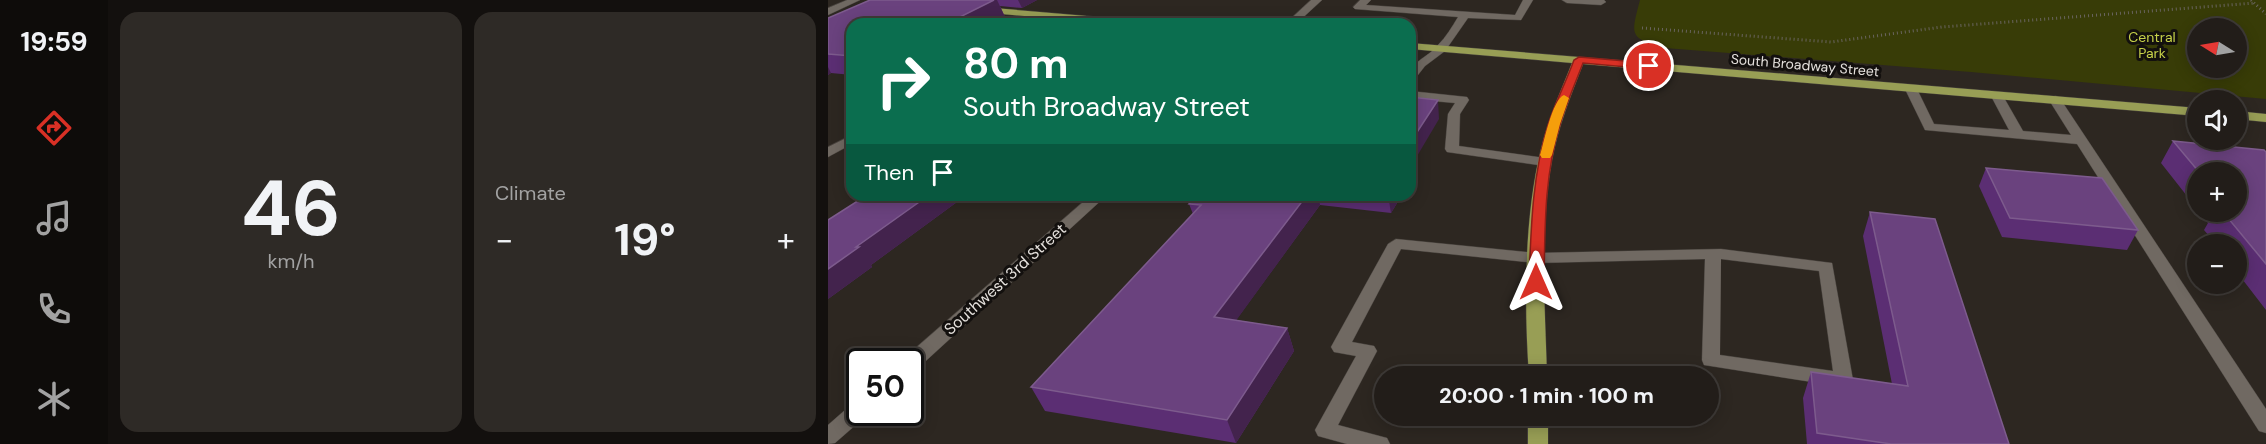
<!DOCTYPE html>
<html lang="en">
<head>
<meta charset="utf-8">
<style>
	:root { --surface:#221d19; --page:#2e2a26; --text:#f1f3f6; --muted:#a2a2a2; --line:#3f3b38; --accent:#d93025 }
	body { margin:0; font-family:"DM Sans",sans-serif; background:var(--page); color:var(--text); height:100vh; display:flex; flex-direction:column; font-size:22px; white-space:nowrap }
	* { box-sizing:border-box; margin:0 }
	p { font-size:20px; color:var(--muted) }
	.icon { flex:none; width:33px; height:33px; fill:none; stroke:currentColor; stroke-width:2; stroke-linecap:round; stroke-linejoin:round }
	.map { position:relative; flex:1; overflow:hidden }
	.details { display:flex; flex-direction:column; gap:12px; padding:12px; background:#13100e; width:720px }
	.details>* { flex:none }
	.top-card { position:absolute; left:18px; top:18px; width:570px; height:183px; border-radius:18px; box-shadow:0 3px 15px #0003,0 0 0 2px var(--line); background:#0b6e4f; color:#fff; overflow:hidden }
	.needle { width:39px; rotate:281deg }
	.buttons { position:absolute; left:1359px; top:18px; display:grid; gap:12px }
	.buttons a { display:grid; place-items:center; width:60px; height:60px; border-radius:50%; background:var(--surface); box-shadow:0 3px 15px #0003,0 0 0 2px var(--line); font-size:30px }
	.speed { position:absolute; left:18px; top:348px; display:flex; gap:12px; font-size:30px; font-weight:700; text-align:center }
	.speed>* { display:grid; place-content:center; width:78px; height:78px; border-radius:50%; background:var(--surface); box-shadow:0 3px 15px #0003,0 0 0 2px var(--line); line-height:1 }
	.speed .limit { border:3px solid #111; border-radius:9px; background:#fff; color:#111 }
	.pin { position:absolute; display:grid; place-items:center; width:51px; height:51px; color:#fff; margin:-26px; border:3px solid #fff; border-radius:50%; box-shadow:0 2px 6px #0007 }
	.me { position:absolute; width:66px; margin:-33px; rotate:0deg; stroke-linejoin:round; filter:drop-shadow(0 0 4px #0008) }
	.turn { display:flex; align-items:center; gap:21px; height:126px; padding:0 18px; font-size:27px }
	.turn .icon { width:78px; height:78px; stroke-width:2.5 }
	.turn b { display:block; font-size:42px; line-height:51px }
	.then { display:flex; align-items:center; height:57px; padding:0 18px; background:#0003; gap:12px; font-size:22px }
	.big { font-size:45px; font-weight:700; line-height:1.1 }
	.details .widget { flex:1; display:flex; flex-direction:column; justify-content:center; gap:9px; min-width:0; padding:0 21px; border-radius:18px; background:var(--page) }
	.details .dial { align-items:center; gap:0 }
	.dial b { font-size:78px; line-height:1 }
	.heat { display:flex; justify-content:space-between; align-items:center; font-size:33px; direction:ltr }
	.details .tiles { flex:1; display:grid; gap:12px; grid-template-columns:repeat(2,1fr) }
	.trip { position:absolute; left:546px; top:366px; width:345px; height:60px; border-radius:30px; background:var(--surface); box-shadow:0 3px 15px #0003,0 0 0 2px var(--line); font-weight:700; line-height:60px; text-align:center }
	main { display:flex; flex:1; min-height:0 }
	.dock { display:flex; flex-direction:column; width:108px; justify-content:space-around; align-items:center; background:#0e0c0a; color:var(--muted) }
	.dock .icon { width:42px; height:42px }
	.dock .selected { color:var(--accent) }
	.dock b { font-size:27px; color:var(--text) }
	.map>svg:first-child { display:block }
</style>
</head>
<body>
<main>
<nav class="dock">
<b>19:59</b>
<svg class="icon selected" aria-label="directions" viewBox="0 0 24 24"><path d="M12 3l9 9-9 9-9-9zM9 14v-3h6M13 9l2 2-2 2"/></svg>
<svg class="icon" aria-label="music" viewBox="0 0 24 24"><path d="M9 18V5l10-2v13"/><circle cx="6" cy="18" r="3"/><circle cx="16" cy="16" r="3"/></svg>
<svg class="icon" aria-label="phone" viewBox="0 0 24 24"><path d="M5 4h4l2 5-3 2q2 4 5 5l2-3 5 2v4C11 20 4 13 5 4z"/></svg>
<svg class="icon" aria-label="climate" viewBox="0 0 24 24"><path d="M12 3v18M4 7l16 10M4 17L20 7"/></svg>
</nav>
<section class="details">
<div class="tiles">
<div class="widget dial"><b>46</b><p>km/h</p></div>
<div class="widget"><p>Climate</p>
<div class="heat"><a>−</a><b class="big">19°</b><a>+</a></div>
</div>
</div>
</section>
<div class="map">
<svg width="1438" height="444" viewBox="0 0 1438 444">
	<rect width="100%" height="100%" fill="#2d2721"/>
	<!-- green -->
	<path fill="#383c07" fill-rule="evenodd" d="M812,0H1438V99L1143,72L837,48C800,38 803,35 812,0ZM1370,28H1408V68H1370Z"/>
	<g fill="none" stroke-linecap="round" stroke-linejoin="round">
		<defs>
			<g id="minor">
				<path d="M19,0H32L0,15V8Z"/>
				<path d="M483,0H494L468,24H457Z"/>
				<path d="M532,0H543L538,5L687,15L695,0H705L693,20L640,18L617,51L597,66L586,80L582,81C582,59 598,60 610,45C618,37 624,27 630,17L527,9L525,7Z"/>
				<path d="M734,0H776L778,2L773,5L739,3Z"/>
				<path d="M233,14L238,17L228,24H216Z"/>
				<path d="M1083,86L1089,89L1106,124L1181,130L1163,96L1169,92L1175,96L1195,131L1243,135L1221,100L1227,96L1231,97L1438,409V433L1431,431L1249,144L1097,130L1077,89Z"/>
				<path d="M582,91L639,97L641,100L632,114L631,146L717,158L724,162L717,166L619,152L617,149L620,114L627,103L582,99Z"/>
				<path d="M24,135V144L0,157V147Z"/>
				<path d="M263,195H279L89,369L82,371V362H74L75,359Z"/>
				<path d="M568,239L708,253L893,249L1004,263L1025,380L1023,385L1016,387L876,365L874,360L877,259L708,263L573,249L524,342L546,346L549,351L510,425L559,438L562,444H519L490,436L487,430L528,356L506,352L503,347L560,244ZM893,259L991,271L1005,371L892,355Z"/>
				<path d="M32,401V412H40L39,415L7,443L0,444V425L25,403Z"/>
			</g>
			<g id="major">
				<path d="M154,7L318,21L323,24H283L151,12L149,10Z"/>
				<path d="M582,43L1370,108V116L755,64C743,95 730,127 724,160C711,231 717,304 719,376H701C696,306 696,217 713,149C720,119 733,91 744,63L582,49Z"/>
				<path d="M1408,111L1438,114V122L1408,119Z"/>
				<rect x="700" y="416" width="20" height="28"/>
			</g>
		</defs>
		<!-- minor casing -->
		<use href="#minor" stroke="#47423d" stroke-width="1"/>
		<!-- major casing -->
		<use href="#major" stroke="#47423d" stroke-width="1"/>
		<!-- path -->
		<g stroke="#69645e" stroke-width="3" stroke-dasharray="1 3" stroke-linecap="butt">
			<path d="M1423,0L1438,14"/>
			<path d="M814,28L1003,42L1114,27L1427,3"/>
		</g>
		<!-- minor -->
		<use href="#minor" fill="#706962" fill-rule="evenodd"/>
		<!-- major -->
		<use href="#major" fill="#989e55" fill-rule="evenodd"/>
	</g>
	<!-- wall -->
	<g fill="#5b2e73">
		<path d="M42,0H209L194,8L172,6L177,17L24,24V75L3,73L0,75V18Z"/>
		<path d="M1345,141L1438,152V310L1408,271V244H1388L1376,230L1380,223L1371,212H1408V172H1370V210L1333,163Z"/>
		<path d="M1158,168L1310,230L1299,250L1174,237L1151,186Z"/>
		<path d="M39,195H148L137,203L129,202L43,265L44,267L0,299Z"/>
		<path d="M369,195H574L563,213L492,205L408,320L459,328L466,351L408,443L217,411L203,387L365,214L361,204Z"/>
		<path d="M1042,212L1181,444H979L975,398L983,372L1064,384L1035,236Z"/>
	</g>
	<!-- shaded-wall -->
	<g fill="#43234d">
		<path d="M166,0H169L177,17L164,24H118Z"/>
		<path d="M190,0H209L194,8Z"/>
		<path d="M0,67L3,73L0,75Z"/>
		<path d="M610,100L611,119L582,168V143Z"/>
		<path d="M101,195H125L129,202L43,265L44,267L0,299V269L28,247Z"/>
		<path d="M133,195H148L137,203Z"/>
		<path d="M479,195H490L492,205L394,340L386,317Z"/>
		<path d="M560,195H574L563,213Z"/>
		<path d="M459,328L466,351L408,443L399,420Z"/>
	</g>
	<!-- building -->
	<g fill="#6a427e" stroke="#7d5b8d" stroke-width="1.5">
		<path d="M42,0H166L118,24H24V56L0,54V18Z"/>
		<path d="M582,97L610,100L582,143Z"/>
		<path d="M1345,141L1436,150L1438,152V264L1395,212H1408V172H1371Z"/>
		<path d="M1158,168L1274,178L1310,230L1182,218Z"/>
		<path d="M39,195H101L28,247H31L0,269V220Z"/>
		<path d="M369,195H479L386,317L459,328L399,420L203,387L373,205L361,204Z"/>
		<path d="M1042,212L1107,219L1181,444H1063L989,433L983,372L1080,386Z"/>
	</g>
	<!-- route -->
	<path fill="#d93025" stroke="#8d1f18" stroke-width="1.5" d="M751,57L821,63L826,66L821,69L755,63C747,84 738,104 732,125C716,176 717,229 716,282L708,287L701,282C703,229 704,176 720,125C727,103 738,82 746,60Z"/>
	<!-- slow -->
	<path fill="#f59e0b" d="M736,95L741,98L732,124L724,155L722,158H714L712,155C716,142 724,100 736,95Z"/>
	<g text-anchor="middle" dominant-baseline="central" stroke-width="6" stroke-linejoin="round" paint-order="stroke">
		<!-- far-park labels -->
		<g font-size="14" fill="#c6d149" stroke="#13100e">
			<text x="1324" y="37">Central<tspan x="1324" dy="16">Park</tspan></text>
		</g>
		<!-- far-street labels -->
		<g font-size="14" fill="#e5e1dd" stroke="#13100e">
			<text transform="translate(977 65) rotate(5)">South Broadway Street</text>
		</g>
		<!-- street labels -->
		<g font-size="16" fill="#e5e1dd" stroke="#13100e">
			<text transform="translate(177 279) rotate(-42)">Southwest 3rd Street</text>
		</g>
	</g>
</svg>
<div class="buttons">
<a><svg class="needle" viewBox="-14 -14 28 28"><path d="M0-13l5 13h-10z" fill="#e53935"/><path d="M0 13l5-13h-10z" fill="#a2a2a2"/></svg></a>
<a><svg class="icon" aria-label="sound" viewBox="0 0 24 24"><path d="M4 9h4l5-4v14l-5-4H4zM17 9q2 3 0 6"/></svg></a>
<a>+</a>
<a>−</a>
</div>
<div class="speed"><div class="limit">50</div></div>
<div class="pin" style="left:821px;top:66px;background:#d93025"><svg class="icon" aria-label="arrive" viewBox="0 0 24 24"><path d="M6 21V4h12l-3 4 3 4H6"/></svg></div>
<svg class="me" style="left:708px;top:282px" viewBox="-20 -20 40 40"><path d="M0-17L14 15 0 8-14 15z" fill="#d93025" stroke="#fff" stroke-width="4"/></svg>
<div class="trip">20:00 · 1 min · 100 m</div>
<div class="top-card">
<div class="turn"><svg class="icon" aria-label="right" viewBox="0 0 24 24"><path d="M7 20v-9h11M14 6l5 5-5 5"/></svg><div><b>80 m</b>South Broadway Street</div></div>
<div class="then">Then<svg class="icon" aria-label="arrive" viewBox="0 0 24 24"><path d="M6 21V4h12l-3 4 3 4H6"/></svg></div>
</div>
</div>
</main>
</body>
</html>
